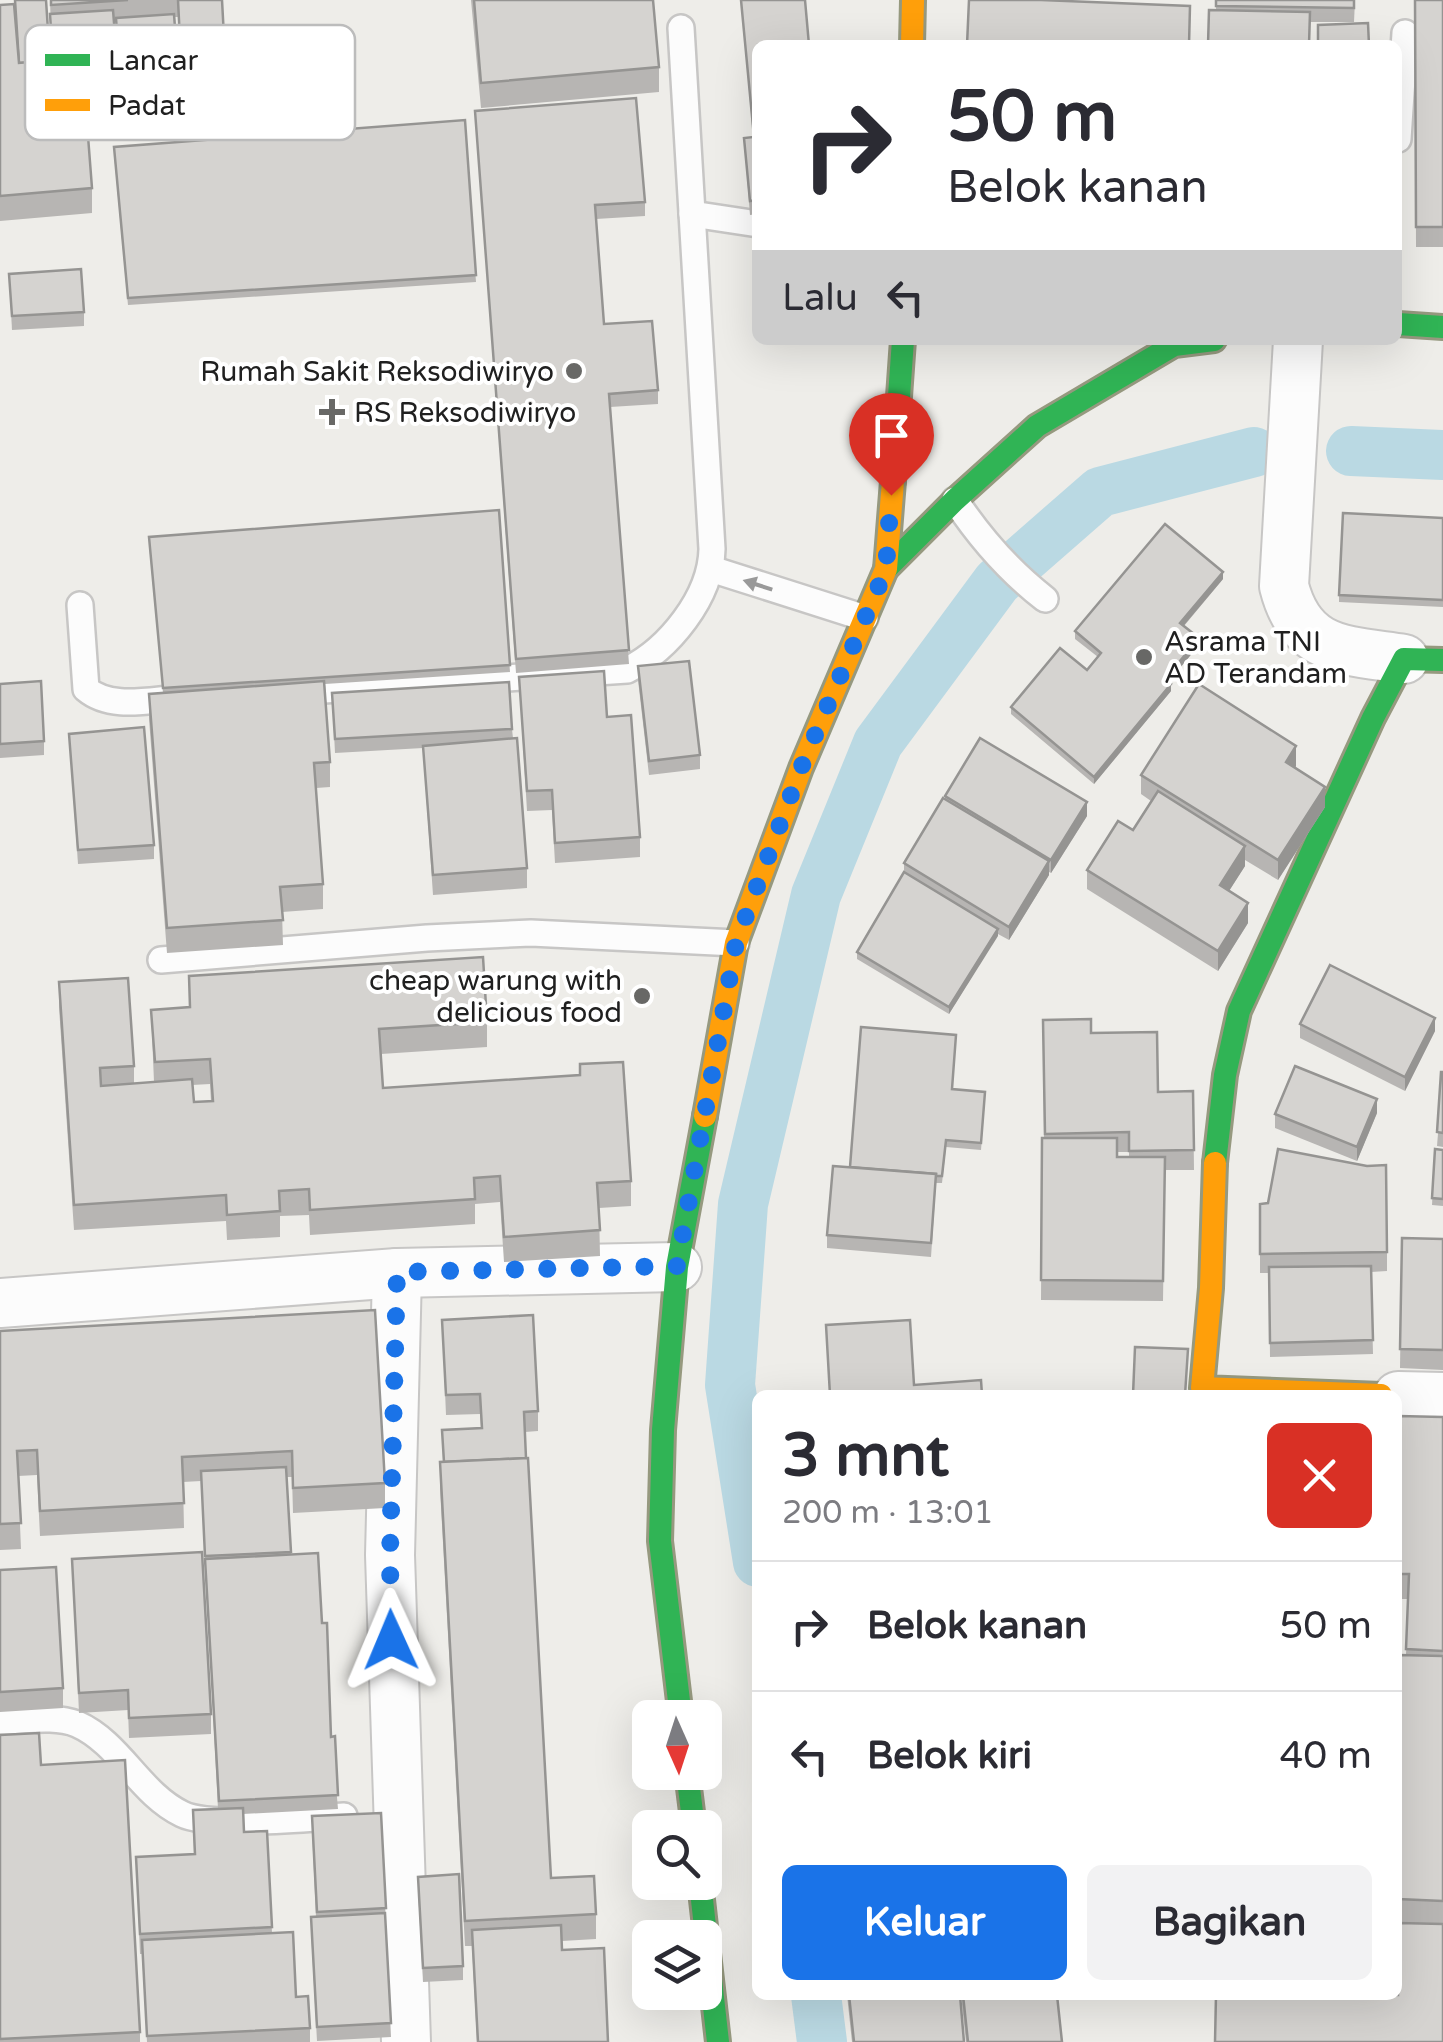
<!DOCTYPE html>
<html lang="id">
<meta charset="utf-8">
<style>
:root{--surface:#fff;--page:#f2f2f3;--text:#2b2b33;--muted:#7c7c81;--line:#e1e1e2;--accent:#1a73e8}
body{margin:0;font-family:"Varela Round",sans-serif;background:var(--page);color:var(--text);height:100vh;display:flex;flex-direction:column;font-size:38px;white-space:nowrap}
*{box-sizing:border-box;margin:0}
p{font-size:32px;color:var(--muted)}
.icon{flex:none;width:55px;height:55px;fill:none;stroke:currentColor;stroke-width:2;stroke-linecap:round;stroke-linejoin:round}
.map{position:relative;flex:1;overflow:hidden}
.drawer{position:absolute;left:752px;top:1390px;width:650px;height:610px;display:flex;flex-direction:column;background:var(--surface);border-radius:15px;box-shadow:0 10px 40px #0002}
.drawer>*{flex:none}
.hud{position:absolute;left:752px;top:40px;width:650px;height:305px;border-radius:15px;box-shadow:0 10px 40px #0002;background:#fff;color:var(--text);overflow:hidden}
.needle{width:65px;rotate:177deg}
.controls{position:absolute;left:632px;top:1700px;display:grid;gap:20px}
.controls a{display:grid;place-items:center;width:90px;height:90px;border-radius:15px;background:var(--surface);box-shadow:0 10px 40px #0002;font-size:50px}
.pin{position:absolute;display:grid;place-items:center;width:85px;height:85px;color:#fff;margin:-102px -42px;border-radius:50% 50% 50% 0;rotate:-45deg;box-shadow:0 0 10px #0007}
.pin .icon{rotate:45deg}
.me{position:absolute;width:110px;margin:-55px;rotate:359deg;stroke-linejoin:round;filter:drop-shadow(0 0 8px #0008)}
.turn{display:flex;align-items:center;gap:35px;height:210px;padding:0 30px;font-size:45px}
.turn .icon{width:130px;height:130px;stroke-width:2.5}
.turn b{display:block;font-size:70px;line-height:85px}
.then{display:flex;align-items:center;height:95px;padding:0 30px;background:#0003;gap:20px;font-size:38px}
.round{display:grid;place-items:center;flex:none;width:105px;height:105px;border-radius:15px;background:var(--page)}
.headline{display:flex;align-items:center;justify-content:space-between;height:170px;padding:0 30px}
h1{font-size:60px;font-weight:700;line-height:75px}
.cta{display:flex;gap:20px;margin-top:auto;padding:20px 30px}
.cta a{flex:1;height:115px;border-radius:15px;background:var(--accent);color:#fff;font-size:40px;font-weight:700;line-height:115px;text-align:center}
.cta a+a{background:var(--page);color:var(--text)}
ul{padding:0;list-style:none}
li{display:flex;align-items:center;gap:30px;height:130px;padding:0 30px;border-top:2px solid var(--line)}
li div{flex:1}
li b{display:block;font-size:38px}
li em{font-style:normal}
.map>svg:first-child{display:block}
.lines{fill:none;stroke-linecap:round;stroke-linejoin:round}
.canal{stroke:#bad9e3;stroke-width:50}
.lane-casing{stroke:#c7c6c5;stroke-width:30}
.street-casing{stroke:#c7c6c5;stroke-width:52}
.fast-casing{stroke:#96997f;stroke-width:28}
.slow-casing{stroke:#96997f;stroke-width:28}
.lane{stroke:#fcfcfc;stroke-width:25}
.street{stroke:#fcfcfc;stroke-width:48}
.fast{stroke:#30b455;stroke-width:22}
.slow{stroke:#ff9f0a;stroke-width:22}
.wall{fill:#b7b5b3;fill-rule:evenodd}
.shaded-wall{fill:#959492}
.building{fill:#d5d3d0;stroke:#959492;stroke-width:2.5}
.oneway{fill:#999}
.route{stroke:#1a73e8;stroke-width:18;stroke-dasharray:0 32.4}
.poi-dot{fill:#686866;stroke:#fff;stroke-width:4}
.labels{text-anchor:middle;stroke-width:8;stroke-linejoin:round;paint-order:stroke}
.poi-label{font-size:28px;fill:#202020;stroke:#fff;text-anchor:end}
.key{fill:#fff;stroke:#bcbcbc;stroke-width:2.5}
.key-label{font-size:28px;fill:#202020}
</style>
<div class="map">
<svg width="1443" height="2042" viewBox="0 0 1443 2042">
<rect width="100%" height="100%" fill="#eeede9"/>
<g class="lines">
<g class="canal">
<polyline points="1351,451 1443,455"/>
<polyline points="758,1562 730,1385 743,1204 816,895 878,743 997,582 1100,492 1254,452"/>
<polyline points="816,1995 822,2042"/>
</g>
<defs>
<g id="lane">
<polyline points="1398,139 1405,33"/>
<polyline points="692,214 758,224"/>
<path d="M955 500C980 538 1009 571 1045 599"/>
<polyline points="711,569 865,618"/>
<path d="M80 605 86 689C111 710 148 700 180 698"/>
<path d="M294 692 627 670C669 649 711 597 712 549L681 28"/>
<polyline points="161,960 427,938 531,933 736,943"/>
<path d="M0 1721C24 1721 54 1715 77 1724 120 1743 140 1794 182 1814 210 1828 308 1818 344 1816"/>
</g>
<g id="street">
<path d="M1298 340 1284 586C1301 653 1345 650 1404 659"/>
<polyline points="397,1273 390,1555 406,2042"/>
<polyline points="0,1303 397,1273 677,1267"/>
<polyline points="1398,1396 1443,1397"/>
</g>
<g id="fast">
<polyline points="1398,324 1443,327"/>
<polyline points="893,481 903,340"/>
<polyline points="886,569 955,500 1037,426 1174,345 1214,340"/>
<polyline points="1215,1163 1225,1075 1239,1011 1373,718 1404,659 1443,660"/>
<polyline points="681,1718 660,1541 663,1430 677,1267 705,1116"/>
<polyline points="687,1772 694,1828"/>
<polyline points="700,1882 718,2042"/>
</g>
<g id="slow">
<polyline points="912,45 913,0"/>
<polyline points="705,1116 736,943 801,768 886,569 893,481"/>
<polyline points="1215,1163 1211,1288 1202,1388 1381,1395"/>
</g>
</defs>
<use href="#lane" class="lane-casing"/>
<use href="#street" class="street-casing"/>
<use href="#fast" class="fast-casing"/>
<use href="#slow" class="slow-casing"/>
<use href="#lane" class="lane"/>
<use href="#street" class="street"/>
<use href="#fast" class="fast"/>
<use href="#slow" class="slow"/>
</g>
<g class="wall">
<polygon points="15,0 46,0 50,61 52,60 50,0 222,0 224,57 180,60 178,17 175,17 177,63 119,67 116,21 114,21 117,75 83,76 92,188 92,213 0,221 0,5 17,41"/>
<polygon points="471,0 653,0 659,67 659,92 481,108"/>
<polygon points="741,0 805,0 758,45 758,214 750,215 744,138 753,137"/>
<polygon points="1216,0 1355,0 1354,22 1310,22 1216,10"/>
<polygon points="1415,0 1443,0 1443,247 1416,247"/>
<polygon points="475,111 645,202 645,216 596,219 604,324 658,390 658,404 610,407 629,664 516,673"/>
<polygon points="465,120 476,282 128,305 114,154"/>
<polygon points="9,274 84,312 84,326 12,330"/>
<polygon points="499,510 510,672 325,684 330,762 330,787 316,788 323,884 323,909 282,912 283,945 167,953 149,719 149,694 163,693 149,544"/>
<polygon points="1443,518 1443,607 1339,602 1339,595"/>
<polygon points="1223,579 1184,626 1199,645 1168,682 1171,691 1094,784 1011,714 1011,707 1087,670 1098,657 1075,639 1075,631"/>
<polygon points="638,666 700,755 700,769 649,775 638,680"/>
<polygon points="519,677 607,717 640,837 640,857 555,863 552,810 527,811"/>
<polygon points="0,684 44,741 44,755 0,758"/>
<polygon points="332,693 512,729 527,868 527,888 433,895 423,748 335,753"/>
<polygon points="69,734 154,845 154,859 78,864"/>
<polygon points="1296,766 1295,768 1325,807 1278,880 1245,860 1245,866 1229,891 1248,923 1218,971 1087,889 1087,870 1133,830 1151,801 1141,794 1141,775"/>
<polygon points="945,796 1087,816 1051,873 1049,872 1049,875 1009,940 998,934 949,1014 857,959 857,952 904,873 904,863 945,799"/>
<path d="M189 976 487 1022V1047L381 1054 383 1088 631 1181V1206L599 1208 600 1256 504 1262 500 1202 475 1204V1224L310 1235 309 1215 280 1216V1237L227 1240 226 1221 74 1230 59 1007V982L134 1066V1083L154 1082 151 1010 189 1007ZM210 1084 211 1101 194 1102 192 1085Z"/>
<path d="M1043 1020 1091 1033 1158 1092 1193 1091 1194 1170H1165L1163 1301 1041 1300 1042 1138H1044ZM1117 1152H1129V1157H1117Z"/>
<polygon points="1300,1024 1435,1031 1405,1091 1300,1038"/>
<polygon points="1443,1072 1443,1147 1437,1146"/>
<polygon points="952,1089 985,1099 981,1150 946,1147 942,1183 936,1183 931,1257 827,1248 827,1235 850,1167"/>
<polygon points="1377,1113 1357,1161 1275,1128 1275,1114"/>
<polygon points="1435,1149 1443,1150 1443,1206 1432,1205"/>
<polygon points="1260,1204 1387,1252 1387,1271 1371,1272 1373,1354 1270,1357 1269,1273 1260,1273"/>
<polygon points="1402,1238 1443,1239 1443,1370 1400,1368"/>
<polygon points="442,1320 538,1411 538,1431 525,1432 551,1878 596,1914 596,1939 562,1941 562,1950 608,2042 477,2042 472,1946 465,1946 440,1488 440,1462 443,1462 442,1430 481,1428 480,1414 446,1415"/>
<polygon points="0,1331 385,1483 385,1508 293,1513 292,1477 287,1477 291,1554 322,1623 338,1809 243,1814 244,1832 267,1831 272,1933 310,2028 310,2042 147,2042 142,1954 140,1954 136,1857 194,1854 193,1810 218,1809 201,1481 183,1482 184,1528 40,1536 37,1475 18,1476 21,1549 0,1550"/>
<polygon points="1398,1416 1443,1417 1443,2042 1398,1995 1398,1655 1406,1655 1408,1599 1398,1599"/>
<polygon points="72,1559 211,1714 211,1734 129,1738 128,1710 79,1713"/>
<polygon points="0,1570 63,1688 63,1708 0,1712"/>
<polygon points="0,1735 41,1765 140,2032 140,2042 0,2042"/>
<polygon points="381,1813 391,2037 317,2041 311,1931 316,1917 312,1830"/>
<polygon points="418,1890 463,1966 463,1980 423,1982"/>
<polygon points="847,1995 960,1995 964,2042 852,2042"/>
<polygon points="961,1995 1057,1995 1062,2042 966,2042"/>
</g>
<g class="shaded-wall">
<polygon points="1223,572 1223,579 1180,630 1180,623"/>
<polygon points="1199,638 1199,645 1165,686 1165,679"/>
<polygon points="1171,684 1171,691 1094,784 1094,777"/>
<polygon points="1296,746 1296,766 1286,782 1286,762"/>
<polygon points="1325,787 1325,807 1278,880 1278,860"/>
<polygon points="1087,802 1087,816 1051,873 1051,860"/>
<polygon points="1245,846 1245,866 1220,905 1220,885"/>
<polygon points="1049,861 1049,875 1009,940 1009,927"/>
<polygon points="1248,903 1248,923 1218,971 1218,951"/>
<polygon points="998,929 998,936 949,1014 949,1007"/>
<polygon points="1435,1018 1435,1031 1405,1091 1405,1077"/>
<polygon points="1377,1099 1377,1113 1357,1161 1357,1147"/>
</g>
<g class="building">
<polygon points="15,0 46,0 50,61 19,63"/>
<polygon points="51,0 128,0 51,5"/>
<polygon points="178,0 222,0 224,37 180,40"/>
<polygon points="474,0 653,0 659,67 481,83"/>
<polygon points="741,0 805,0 809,45 758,45 758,200 750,201 744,138 754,137"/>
<polygon points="969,0 1041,0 1190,6 1189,45 967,45"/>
<polygon points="1216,0 1354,0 1354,8 1216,6"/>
<polygon points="1415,0 1443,0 1443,227 1416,227"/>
<polygon points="14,4 19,63 82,58 92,188 0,196 0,5"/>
<polygon points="113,10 117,61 82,63 82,58 53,60 50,14"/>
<polygon points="1209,10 1310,12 1309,45 1208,45"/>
<polygon points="174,14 177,56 119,60 116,18"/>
<polygon points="1368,23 1369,45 1318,45 1318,25"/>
<polygon points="636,98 645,202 595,205 604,324 652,321 658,390 609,394 629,650 516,659 475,111"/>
<polygon points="465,120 476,275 128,298 114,147"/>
<polygon points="81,269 84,312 12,316 9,274"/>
<polygon points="499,510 510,665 163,688 149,537"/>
<polygon points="1343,513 1443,518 1443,600 1339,595"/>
<polygon points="1165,524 1223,572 1180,623 1199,638 1165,679 1171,684 1094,777 1011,707 1060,648 1087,670 1101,653 1075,631"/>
<polygon points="689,661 700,755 649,761 638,666"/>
<polygon points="604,671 607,717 631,715 640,837 555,843 552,790 527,791 519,677"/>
<polygon points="41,681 44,741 0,744 0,684"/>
<polygon points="324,681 330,762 314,763 323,884 280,887 283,920 167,928 149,694"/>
<polygon points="509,682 512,729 335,739 332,693"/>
<polygon points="1199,684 1296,746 1286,762 1325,787 1278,860 1141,775"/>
<polygon points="144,727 154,845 78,850 69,734"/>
<polygon points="517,738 527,868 433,875 423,746"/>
<polygon points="980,738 1087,802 1051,860 945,796"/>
<polygon points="1158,791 1245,846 1220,885 1248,903 1218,951 1087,870 1118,821 1133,830"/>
<polygon points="943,798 1049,861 1009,927 904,863"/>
<polygon points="904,872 998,929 949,1007 857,952"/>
<polygon points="483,957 487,1022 379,1029 383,1088 580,1075 580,1064 623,1062 631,1181 597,1183 600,1230 504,1237 500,1176 474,1178 475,1199 310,1210 309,1189 279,1191 280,1211 227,1215 226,1195 74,1205 59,982 128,978 134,1066 100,1068 101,1086 192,1079 194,1102 213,1101 210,1059 155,1062 151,1010 190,1007 189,976"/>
<polygon points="1330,965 1435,1018 1405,1077 1300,1024"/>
<polygon points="1091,1019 1091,1033 1157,1032 1158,1092 1193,1091 1194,1150 1129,1151 1129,1132 1045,1134 1043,1020"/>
<polygon points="861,1027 956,1035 952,1089 985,1092 981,1143 946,1140 942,1176 936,1176 936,1174 850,1167"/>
<polygon points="1295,1066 1377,1099 1357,1147 1275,1114"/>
<polygon points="1441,1072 1443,1072 1443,1133 1437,1132"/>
<polygon points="1042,1138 1117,1138 1117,1157 1165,1157 1163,1281 1041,1280"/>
<polygon points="1278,1149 1367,1166 1386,1165 1387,1252 1260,1254 1260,1204 1268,1203"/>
<polygon points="1435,1149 1443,1150 1443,1199 1432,1198"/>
<polygon points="833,1166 936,1174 931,1243 827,1235"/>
<polygon points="1402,1238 1443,1239 1443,1350 1400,1349"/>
<polygon points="1371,1266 1373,1340 1270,1343 1269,1267"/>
<polygon points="375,1310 385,1483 293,1488 292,1451 182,1457 184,1503 40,1511 37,1450 17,1451 21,1523 0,1524 0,1331"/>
<polygon points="533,1315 538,1411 524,1412 526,1458 444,1462 442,1430 482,1428 480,1394 446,1395 442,1320"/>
<polygon points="910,1320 914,1385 981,1380 982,1395 830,1395 826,1325"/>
<polygon points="1135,1347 1188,1349 1185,1395 1133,1395"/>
<polygon points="1398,1416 1443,1417 1443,1651 1406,1649 1409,1574 1398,1574"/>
<polygon points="528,1458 551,1878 594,1876 596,1914 465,1921 440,1462"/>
<polygon points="286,1467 291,1552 205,1556 201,1471"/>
<polygon points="202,1552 211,1714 129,1718 128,1690 79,1693 72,1559"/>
<polygon points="318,1553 322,1623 327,1623 331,1737 335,1736 338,1795 219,1801 205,1559"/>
<polygon points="56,1567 63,1688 0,1692 0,1570"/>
<polygon points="1398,1655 1443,1656 1443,1901 1398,1899"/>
<polygon points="39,1733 41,1765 125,1760 140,2032 0,2039 0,1735"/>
<polygon points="243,1808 244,1832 267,1831 272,1927 140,1934 136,1857 195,1854 193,1810"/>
<polygon points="381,1813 386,1908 317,1912 312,1816"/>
<polygon points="459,1874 463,1966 423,1968 418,1877"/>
<polygon points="385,1913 391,2023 317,2027 311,1917"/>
<polygon points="1398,1923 1443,1924 1443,2042 1215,2042 1216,1995 1398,1995"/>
<polygon points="561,1925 562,1950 604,1948 608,2042 478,2042 472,1930"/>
<polygon points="293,1932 296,1997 308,1996 310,2028 147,2036 142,1940"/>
<polygon points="849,1995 960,1995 964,2042 854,2042"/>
<polygon points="963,1995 1057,1995 1062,2042 968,2042"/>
</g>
<defs><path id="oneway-solid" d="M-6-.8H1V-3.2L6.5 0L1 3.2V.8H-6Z" transform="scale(2.5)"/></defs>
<use class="oneway" href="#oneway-solid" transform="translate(758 585) rotate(-162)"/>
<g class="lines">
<polyline class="route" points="391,1640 390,1555 397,1272 677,1266 736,943 801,768 886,569 891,495"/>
</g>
<g class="poi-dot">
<circle cx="574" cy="371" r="10"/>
<path d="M327 397h10v10h10v10h-10v10h-10v-10h-10v-10h10z"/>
<circle cx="1144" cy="657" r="10"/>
<circle cx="642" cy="996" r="10"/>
</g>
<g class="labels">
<g class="poi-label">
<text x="554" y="381">Rumah Sakit Reksodiwiryo</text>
<text x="354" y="422" text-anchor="start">RS Reksodiwiryo</text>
<text x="1164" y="651" text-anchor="start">Asrama TNI<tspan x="1164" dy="32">AD Terandam</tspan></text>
<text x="622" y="990">cheap warung with<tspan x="622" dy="32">delicious food</tspan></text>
</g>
</g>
<rect x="25" y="25" width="330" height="115" rx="15" class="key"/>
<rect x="45" y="54" width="45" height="12" fill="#30b455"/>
<rect x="45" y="99" width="45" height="12" fill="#ff9f0a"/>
<g class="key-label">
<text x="108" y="70">Lancar</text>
<text x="108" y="115">Padat</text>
</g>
</svg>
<div class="controls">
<a><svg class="needle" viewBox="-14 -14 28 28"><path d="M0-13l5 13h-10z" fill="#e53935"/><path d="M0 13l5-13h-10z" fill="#7c7c81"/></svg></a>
<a><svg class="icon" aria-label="search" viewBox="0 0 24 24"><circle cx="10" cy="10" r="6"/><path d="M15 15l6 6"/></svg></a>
<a><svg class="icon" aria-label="layers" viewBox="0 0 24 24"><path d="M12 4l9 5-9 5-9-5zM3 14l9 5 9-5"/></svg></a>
</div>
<div class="pin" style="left:891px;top:495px;background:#d93025"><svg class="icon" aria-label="arrive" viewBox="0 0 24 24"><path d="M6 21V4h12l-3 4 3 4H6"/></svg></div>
<svg class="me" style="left:391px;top:1640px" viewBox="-20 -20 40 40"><path d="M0-17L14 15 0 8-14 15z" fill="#1a73e8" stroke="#fff" stroke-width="4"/></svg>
<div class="hud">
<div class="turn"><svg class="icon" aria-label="right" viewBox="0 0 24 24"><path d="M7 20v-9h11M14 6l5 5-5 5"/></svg><div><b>50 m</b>Belok kanan</div></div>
<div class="then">Lalu<svg class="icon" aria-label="left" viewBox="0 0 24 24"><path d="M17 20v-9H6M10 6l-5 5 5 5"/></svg></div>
</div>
<section class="drawer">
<div class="headline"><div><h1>3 mnt</h1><p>200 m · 13:01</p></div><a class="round" style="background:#d93025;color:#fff"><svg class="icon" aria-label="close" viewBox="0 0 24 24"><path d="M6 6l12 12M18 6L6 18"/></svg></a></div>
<ul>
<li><svg class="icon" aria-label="right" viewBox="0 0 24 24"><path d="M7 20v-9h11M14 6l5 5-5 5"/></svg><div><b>Belok kanan</b></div><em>50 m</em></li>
<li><svg class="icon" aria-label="left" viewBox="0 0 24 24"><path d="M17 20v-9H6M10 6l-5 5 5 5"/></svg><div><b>Belok kiri</b></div><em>40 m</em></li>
</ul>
<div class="cta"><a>Keluar</a><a>Bagikan</a></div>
</section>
</div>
